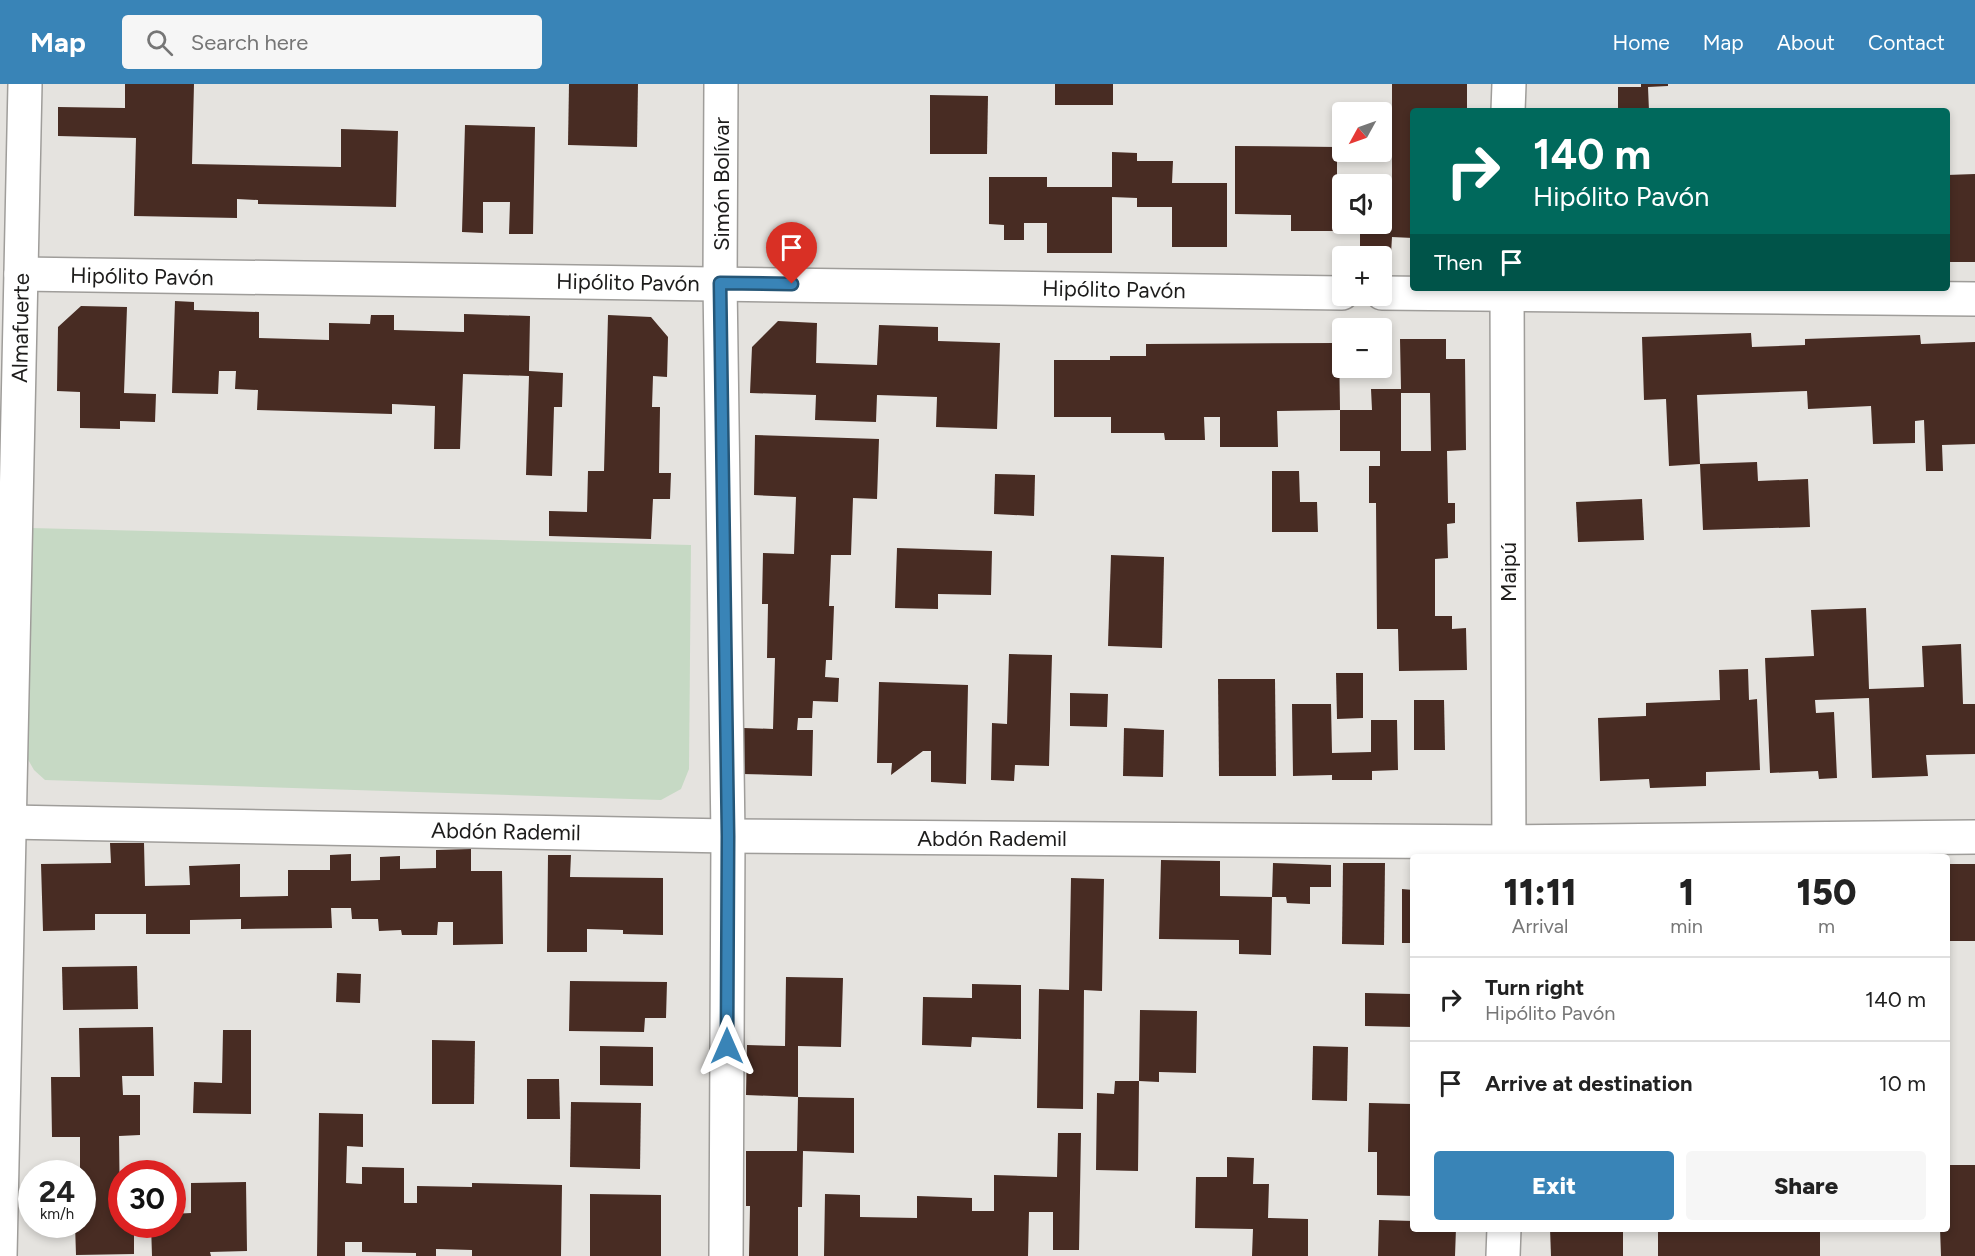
<!DOCTYPE html>
<meta charset="utf-8">
<style>
:root{--surface:#fff;--page:#f6f6f6;--text:#222;--muted:#767676;--line:#e0e0e0;--accent:#3984b7}
body{margin:0;font-family:Figtree,sans-serif;background:var(--page);color:var(--text);height:100vh;display:flex;flex-direction:column;font-size:22px;white-space:nowrap}
*{box-sizing:border-box;margin:0}
p{font-size:20px;color:var(--muted)}
.icon{flex:none;width:33px;height:33px;fill:none;stroke:currentColor;stroke-width:2;stroke-linecap:round;stroke-linejoin:round}
.map{position:relative;flex:1;overflow:hidden}
.details{position:absolute;left:1410px;top:770px;width:540px;height:378px;display:flex;flex-direction:column;background:var(--surface);border-radius:6px;box-shadow:0 3px 9px #0003}
.details>*{flex:none}
.top-card{position:absolute;left:1410px;top:24px;width:540px;height:183px;border-radius:6px;box-shadow:0 3px 9px #0003;background:#00695c;color:#fff;overflow:hidden}
.needle{width:39px;rotate:230deg}
.buttons{position:absolute;left:1332px;top:18px;display:grid;gap:12px}
.buttons a{display:grid;place-items:center;width:60px;height:60px;border-radius:6px;background:var(--surface);box-shadow:0 3px 9px #0003;font-size:30px}
.speed{position:absolute;left:18px;top:1076px;display:flex;gap:12px;font-size:30px;font-weight:700;text-align:center}
.speed>*{display:grid;place-content:center;width:78px;height:78px;border-radius:50%;background:var(--surface);box-shadow:0 3px 9px #0003;line-height:1}
.speed small{font-size:15px;font-weight:400}
.speed .limit{border:9px solid #d22;background:#fff;color:#111}
.pin{position:absolute;display:grid;place-items:center;width:51px;height:51px;color:#fff;margin:-62px -26px;border-radius:50% 50% 50% 0;rotate:-45deg;box-shadow:0 0 6px #0007}
.pin .icon{rotate:45deg}
.me{position:absolute;width:66px;margin:-33px;rotate:0deg;stroke-linejoin:round;filter:drop-shadow(0 0 4px #0008)}
.turn{display:flex;align-items:center;gap:21px;height:126px;padding:0 24px;font-size:27px}
.turn .icon{width:78px;height:78px;stroke-width:2.5}
.turn b{display:block;font-size:42px;line-height:51px}
.then{display:flex;align-items:center;height:57px;padding:0 24px;background:#0003;gap:12px;font-size:22px}
.eta{display:flex;justify-content:space-evenly;align-items:center;height:102px;text-align:center}
.eta b{font-size:36px;font-weight:800;line-height:42px}
.cta{display:flex;gap:12px;margin-top:auto;padding:12px 24px}
.cta a{flex:1;height:69px;border-radius:6px;background:var(--accent);color:#fff;font-size:24px;font-weight:800;line-height:69px;text-align:center}
.cta a+a{background:var(--page);color:var(--text)}
ul{padding:0;list-style:none}
li{display:flex;align-items:center;gap:18px;height:84px;padding:0 24px;border-top:2px solid var(--line)}
li div{flex:1}
li b{display:block;font-size:22px}
li em{font-style:normal}
header{display:flex;align-items:center;gap:36px;box-sizing:border-box;height:84px;padding:0 30px;background:var(--accent);color:#fff}
header strong{font-size:28px}
nav{display:flex;gap:33px;margin-inline-start:auto;font-size:21px}
.search{width:420px;height:54px;background:var(--page);display:flex;align-items:center;gap:15px;box-sizing:border-box;padding:0 21px;border-radius:6px;color:var(--muted);font-size:22px}
.map>svg:first-child{display:block}
.green{fill:#c6d9c4}
.building{fill:#482c23;fill-rule:evenodd}
.lines{fill:none;stroke-linecap:round;stroke-linejoin:round}
.minor-casing{stroke:#9f9d9a;stroke-width:36}
.minor{stroke:#fff;stroke-width:33}
.route-casing{stroke:#255677;stroke-width:15}
.route{stroke:#3984b7;stroke-width:10}
.labels{text-anchor:middle;stroke-width:6;stroke-linejoin:round;paint-order:stroke}
.street-label{font-size:22px;fill:#1d1c1b;stroke:#fff}
</style>
<header>
<strong>Map</strong>
<div class="search"><svg class="icon" aria-label="search" viewBox="0 0 24 24"><circle cx="10" cy="10" r="6"/><path d="M15 15l6 6"/></svg>Search here</div>
<nav><a>Home</a><a>Map</a><a>About</a><a>Contact</a></nav>
</header>
<div class="map">
<svg width="1975" height="1172" viewBox="0 0 1975 1172">
<rect width="100%" height="100%" fill="#e5e3df"/>
<polygon class="green" points="31,444 691,461 689,685 681,705 661,716 45,696 34,686 26,672"/>
<g class="building">
<polygon points="125,0 194,0 192,80 341,83 341,45 398,47 396,123 258,120 258,116 237,115 237,134 134,132 136,54 58,52 58,23 125,24"/>
<polygon points="569,0 638,0 637,63 568,61"/>
<rect x="1055" y="0" width="58" height="21"/>
<polygon points="1392,0 1467,0 1467,27 1413,27 1413,154 1392,153 1391,170 1360,170 1360,140 1382,140 1382,110 1392,110"/>
<polygon points="1641,0 1668,0 1668,2 1648,3 1649,27 1618,27 1618,3 1641,3"/>
<polygon points="930,11 988,12 987,70 930,70"/>
<polygon points="465,41 535,43 533,150 509,150 510,118 483,118 483,149 462,148"/>
<polygon points="1235,62 1337,63 1337,110 1342,110 1342,133 1336,133 1336,147 1291,147 1291,131 1235,130"/>
<polygon points="1112,68 1137,69 1137,77 1173,77 1172,99 1227,99 1227,163 1172,163 1172,123 1137,123 1137,114 1112,113 1112,169 1047,169 1047,139 1024,139 1024,156 1004,156 1004,141 989,140 989,93 1047,93 1047,103 1112,103"/>
<polygon points="1975,90 1975,178 1947,178 1947,91"/>
<polygon points="175,217 194,218 194,226 259,228 259,254 329,256 329,239 370,240 371,231 394,231 394,246 464,248 464,230 530,232 529,287 563,289 562,323 554,323 552,392 526,391 529,292 463,290 460,365 434,365 435,322 392,320 392,330 257,326 258,306 235,305 236,287 219,287 218,310 172,309"/>
<polygon points="81,222 127,223 124,309 156,310 155,338 120,337 120,345 80,344 80,308 57,307 58,243"/>
<polygon points="608,231 651,233 668,253 667,293 653,292 652,323 660,323 659,389 671,389 670,415 653,415 651,455 549,452 549,427 587,428 588,387 604,387"/>
<polygon points="778,237 817,239 816,279 877,281 879,241 938,243 938,257 1000,259 997,345 936,343 937,313 877,311 876,338 815,336 816,311 750,309 752,263"/>
<polygon points="1751,249 1752,263 1805,261 1805,255 1920,251 1921,260 1975,258 1975,360 1942,361 1943,387 1926,387 1924,336 1915,337 1915,359 1873,360 1871,322 1808,325 1807,307 1697,311 1700,380 1669,382 1666,315 1644,316 1642,253"/>
<path d="M1400 255H1446V275H1465L1466 366 1447 367 1448 419H1455V439L1447 440 1448 474 1435 475V532H1452V545L1466 544 1467 586 1399 587 1398 545H1377L1376 419H1369V382H1380V367H1340V326H1372L1371 305H1401ZM1401 309H1430L1431 367H1401Z"/>
<polygon points="1339,259 1340,326 1277,327 1278,363 1220,363 1220,333 1204,333 1205,356 1165,356 1164,349 1111,349 1111,333 1054,333 1054,276 1110,276 1110,272 1146,272 1146,260"/>
<polygon points="755,351 879,355 877,415 853,414 851,471 831,471 829,522 834,522 832,576 826,576 825,593 839,594 838,618 813,617 812,634 798,634 797,646 813,646 812,692 743,690 744,644 773,645 775,574 767,574 768,520 762,520 763,469 794,470 796,413 754,411"/>
<polygon points="1757,378 1758,397 1808,395 1810,443 1703,446 1700,380"/>
<polygon points="1272,387 1299,387 1300,418 1317,418 1318,448 1272,448"/>
<polygon points="995,390 1035,391 1034,432 994,430"/>
<polygon points="1642,415 1644,456 1578,458 1576,418"/>
<polygon points="897,464 992,467 991,511 938,510 938,525 895,524"/>
<polygon points="1111,471 1164,473 1162,564 1108,562"/>
<polygon points="1866,524 1869,605 1924,603 1922,562 1961,560 1963,620 1975,620 1975,670 1926,671 1928,692 1872,694 1869,614 1815,616 1816,629 1834,628 1837,694 1819,695 1818,687 1770,689 1765,574 1814,572 1811,526"/>
<polygon points="1009,570 1052,571 1049,682 1015,681 1014,697 991,696 992,639 1007,640"/>
<polygon points="1748,585 1749,616 1757,615 1760,686 1706,688 1706,702 1650,704 1649,695 1600,697 1598,634 1646,632 1646,619 1720,616 1719,586"/>
<polygon points="1336,589 1363,589 1363,634 1337,635"/>
<polygon points="1218,595 1275,595 1276,692 1219,692"/>
<polygon points="879,598 968,601 966,700 931,698 931,667 923,667 891,691 892,679 877,679"/>
<polygon points="1070,609 1108,610 1107,643 1070,642"/>
<polygon points="1414,616 1444,616 1445,666 1414,666"/>
<polygon points="1292,620 1331,620 1332,669 1371,668 1371,636 1397,636 1398,686 1372,687 1372,696 1332,696 1332,691 1293,692"/>
<polygon points="1124,644 1164,646 1163,693 1123,692"/>
<polygon points="110,759 144,759 145,802 190,801 189,782 240,780 240,813 288,812 288,786 330,786 330,771 351,770 351,797 380,796 380,773 400,772 400,785 436,784 436,766 471,765 471,787 502,787 503,860 453,861 453,838 438,838 437,851 402,851 401,846 379,847 378,835 352,835 351,824 331,824 332,844 241,845 241,835 190,836 190,850 146,850 146,830 95,830 95,846 43,847 41,780 111,779"/>
<polygon points="548,771 571,771 570,793 663,794 663,851 623,850 623,846 587,845 587,868 547,868"/>
<polygon points="1161,776 1220,777 1220,812 1272,813 1273,779 1331,781 1331,803 1310,803 1310,820 1287,819 1286,813 1272,813 1271,871 1239,870 1239,856 1159,855"/>
<polygon points="1343,779 1385,779 1384,861 1342,860"/>
<polygon points="1947,780 1975,780 1975,857 1948,857"/>
<polygon points="1071,794 1104,795 1102,907 1084,906 1083,1025 1037,1024 1039,905 1069,906"/>
<polygon points="1402,805 1413,806 1413,859 1402,859"/>
<polygon points="137,882 138,925 63,926 62,883"/>
<polygon points="337,889 361,890 360,919 336,918"/>
<polygon points="786,893 843,894 841,963 798,962 798,1013 746,1011 747,961 785,962"/>
<polygon points="570,897 667,898 666,934 645,934 644,948 569,947"/>
<polygon points="972,900 1021,901 1021,955 972,953 971,963 922,961 923,913 972,914"/>
<polygon points="1365,909 1413,910 1413,943 1365,942"/>
<polygon points="1140,926 1197,927 1196,989 1159,988 1159,998 1139,997"/>
<polygon points="153,943 154,992 122,992 123,1011 140,1011 140,1051 119,1052 120,1130 122,1130 122,1140 134,1140 134,1170 76,1171 75,1140 82,1140 82,1089 80,1089 80,1053 52,1053 51,993 80,993 79,944"/>
<polygon points="223,946 251,946 251,1030 193,1029 194,998 222,999"/>
<polygon points="432,956 475,957 474,1020 432,1020"/>
<polygon points="600,962 653,963 653,1002 600,1001"/>
<polygon points="1313,962 1348,963 1347,1017 1312,1016"/>
<polygon points="527,995 559,995 560,1035 527,1035"/>
<polygon points="1115,997 1139,997 1138,1087 1096,1086 1097,1009 1114,1010"/>
<polygon points="798,1013 854,1014 854,1069 803,1067 802,1123 798,1123 798,1172 749,1172 750,1122 746,1122 746,1067 797,1067"/>
<polygon points="571,1018 641,1019 640,1085 570,1083"/>
<polygon points="1369,1019 1413,1020 1413,1112 1377,1111 1377,1068 1368,1068"/>
<polygon points="319,1029 363,1030 363,1063 347,1062 346,1099 362,1100 362,1083 404,1084 404,1119 417,1119 417,1102 472,1103 472,1099 562,1101 561,1172 472,1172 472,1166 436,1165 436,1172 416,1172 416,1169 362,1168 362,1158 345,1158 345,1172 317,1172"/>
<polygon points="1058,1049 1081,1049 1079,1166 1053,1166 1053,1128 1029,1128 1028,1172 824,1172 825,1110 860,1111 860,1133 917,1134 917,1112 972,1114 972,1127 994,1127 994,1091 1057,1093"/>
<polygon points="1227,1073 1254,1074 1253,1100 1269,1100 1268,1134 1308,1135 1308,1172 1252,1172 1253,1145 1195,1144 1196,1093 1227,1093"/>
<polygon points="1947,1081 1975,1081 1975,1172 1941,1172 1940,1144 1947,1144"/>
<polygon points="246,1098 247,1167 210,1168 211,1172 152,1172 151,1140 172,1140 172,1130 191,1129 191,1099"/>
<polygon points="590,1110 661,1111 661,1172 590,1172"/>
<polygon points="1379,1136 1413,1137 1413,1144 1456,1144 1455,1172 1378,1172"/>
<polygon points="1550,1144 1623,1144 1623,1172 1551,1172"/>
<rect x="1658" y="1144" width="162" height="28"/>
</g>
<g class="lines">
<defs>
<g id="minor">
<polyline points="721,0 720,199 728,752 726,1172"/>
<polyline points="1508,27 1509,0"/>
<polyline points="21,190 1342,209"/>
<polyline points="1507,204 1509,772"/>
<polyline points="1382,209 1975,215"/>
<polyline points="9,738 728,752 1510,758 1975,753"/>
<polyline points="0,1172 25,0"/>
<polyline points="1503,1172 1504,1144"/>
</g>
</defs>
<use href="#minor" class="minor-casing"/>
<use href="#minor" class="minor"/>
</g>
<g class="lines">
<defs>
<polyline id="route" points="727,962 728,752 720,199 792,200"/>
</defs>
<use href="#route" class="route-casing"/>
<use href="#route" class="route"/>
</g>
<g class="labels">
<g class="street-label">
<text transform="translate(721 100) rotate(-90)" y="8">Simón Bolívar</text>
<text transform="translate(142 192) rotate(1)" y="8">Hipólito Pavón</text>
<text transform="translate(628 198) rotate(1)" y="8">Hipólito Pavón</text>
<text transform="translate(1114 205) rotate(1)" y="8">Hipólito Pavón</text>
<text transform="translate(20 244) rotate(-89)" y="8">Almafuerte</text>
<text transform="translate(1508 488) rotate(-90)" y="8">Maipú</text>
<text transform="translate(506 747) rotate(1)" y="8">Abdón Rademil</text>
<text x="992" y="762">Abdón Rademil</text>
</g>
</g>
</svg>
<div class="buttons">
<a><svg class="needle" viewBox="-14 -14 28 28"><path d="M0-13l5 13h-10z" fill="#e53935"/><path d="M0 13l5-13h-10z" fill="#767676"/></svg></a>
<a><svg class="icon" aria-label="sound" viewBox="0 0 24 24"><path d="M4 9h4l5-4v14l-5-4H4zM17 9q2 3 0 6"/></svg></a>
<a>+</a>
<a>−</a>
</div>
<div class="speed"><div>24<small>km/h</small></div><div class="limit">30</div></div>
<div class="pin" style="left:792px;top:200px;background:#d93025"><svg class="icon" aria-label="arrive" viewBox="0 0 24 24"><path d="M6 21V4h12l-3 4 3 4H6"/></svg></div>
<svg class="me" style="left:727px;top:962px" viewBox="-20 -20 40 40"><path d="M0-17L14 15 0 8-14 15z" fill="#3984b7" stroke="#fff" stroke-width="4"/></svg>
<div class="top-card">
<div class="turn"><svg class="icon" aria-label="right" viewBox="0 0 24 24"><path d="M7 20v-9h11M14 6l5 5-5 5"/></svg><div><b>140 m</b>Hipólito Pavón</div></div>
<div class="then">Then<svg class="icon" aria-label="arrive" viewBox="0 0 24 24"><path d="M6 21V4h12l-3 4 3 4H6"/></svg></div>
</div>
<section class="details">
<div class="eta">
<div><b>11:11</b><p>Arrival</p></div>
<div><b>1</b><p>min</p></div>
<div><b>150</b><p>m</p></div>
</div>
<ul>
<li><svg class="icon" aria-label="right" viewBox="0 0 24 24"><path d="M7 20v-9h11M14 6l5 5-5 5"/></svg><div><b>Turn right</b><p>Hipólito Pavón</p></div><em>140 m</em></li>
<li><svg class="icon" aria-label="arrive" viewBox="0 0 24 24"><path d="M6 21V4h12l-3 4 3 4H6"/></svg><div><b>Arrive at destination</b></div><em>10 m</em></li>
</ul>
<div class="cta"><a>Exit</a><a>Share</a></div>
</section>
</div>
